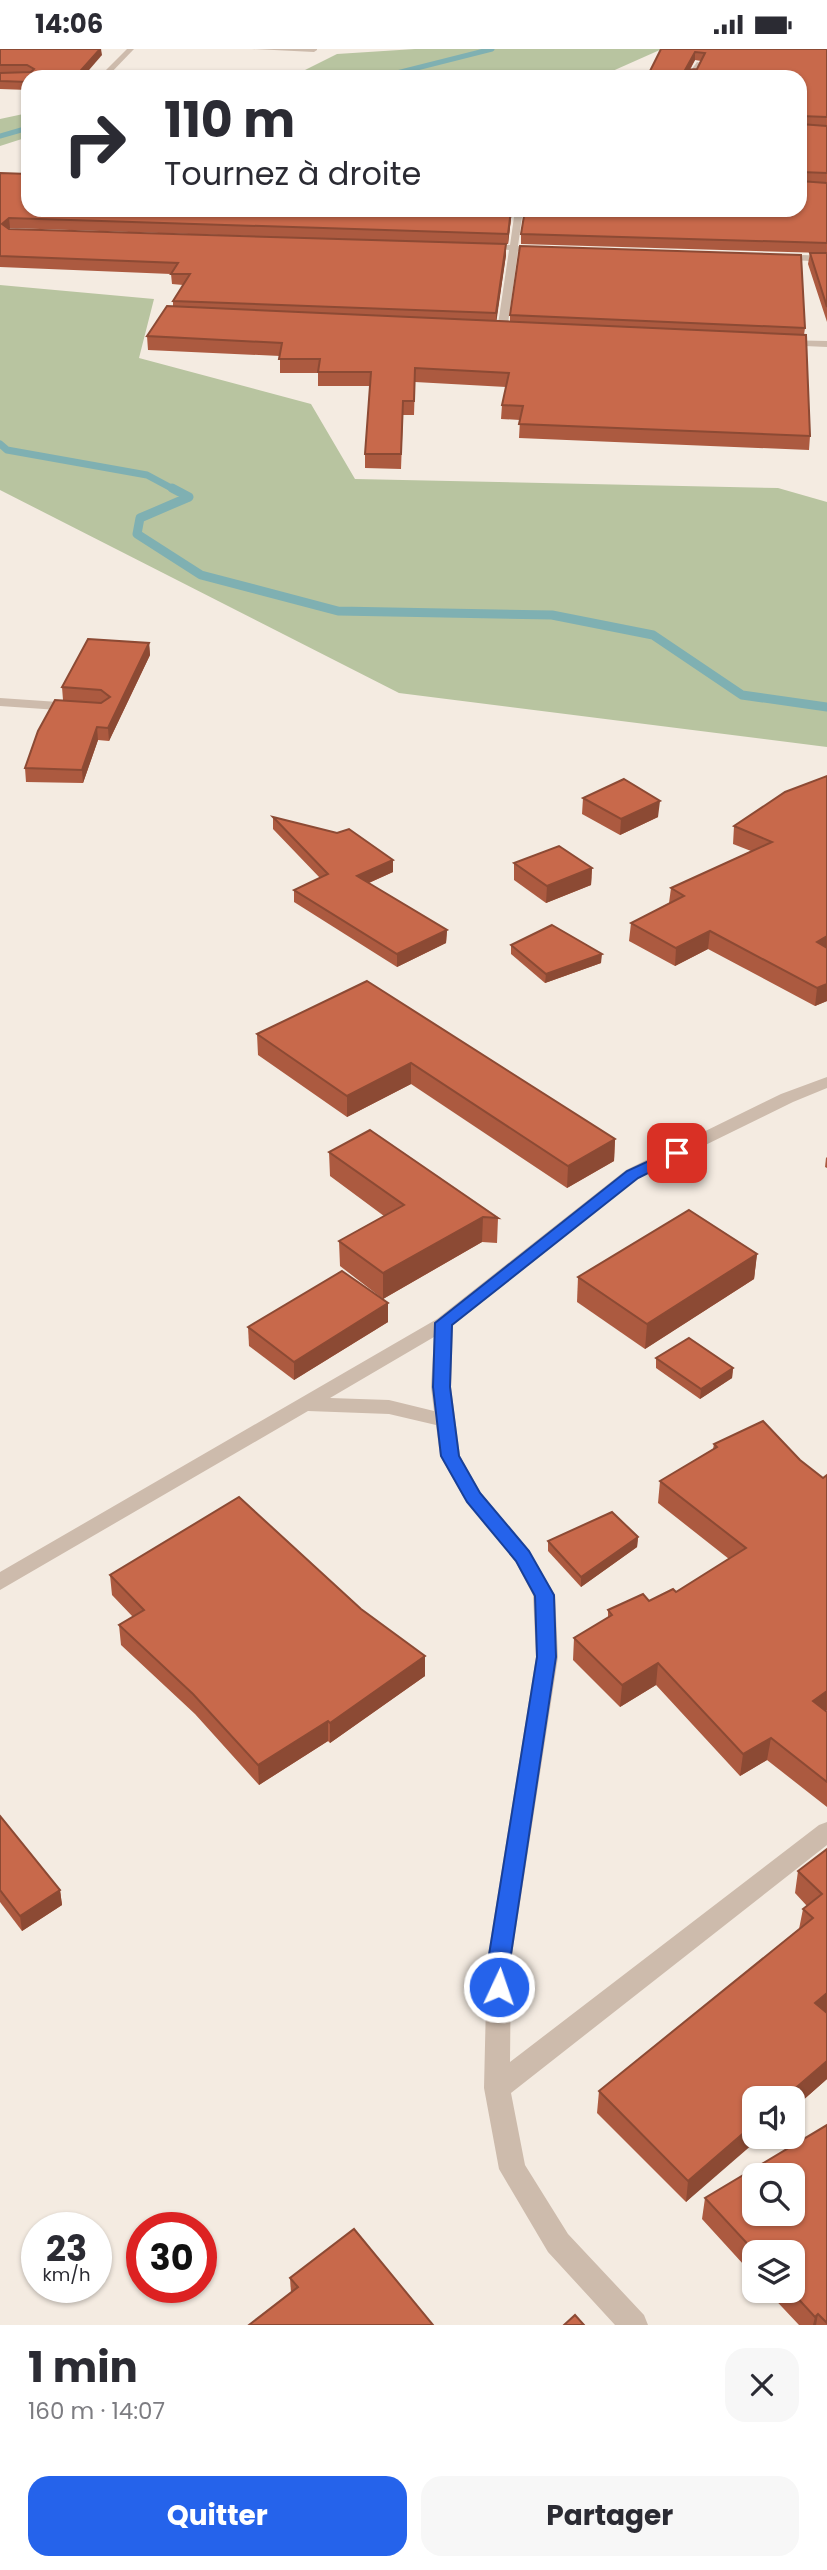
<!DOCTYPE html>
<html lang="fr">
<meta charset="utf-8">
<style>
:root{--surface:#fff;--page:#f7f7f7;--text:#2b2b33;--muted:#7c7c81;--accent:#2563eb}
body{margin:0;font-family:Poppins,sans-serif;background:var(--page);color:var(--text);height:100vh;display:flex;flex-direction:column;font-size:26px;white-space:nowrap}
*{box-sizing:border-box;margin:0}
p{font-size:23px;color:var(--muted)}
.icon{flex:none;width:38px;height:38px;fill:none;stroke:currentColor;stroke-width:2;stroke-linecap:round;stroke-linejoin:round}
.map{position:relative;height:2276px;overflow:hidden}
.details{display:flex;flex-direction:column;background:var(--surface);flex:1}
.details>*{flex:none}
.guide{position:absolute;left:21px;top:21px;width:786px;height:147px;border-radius:21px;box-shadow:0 2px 5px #0004;background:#fff;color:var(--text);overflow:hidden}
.controls{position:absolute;left:742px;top:2037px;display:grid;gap:14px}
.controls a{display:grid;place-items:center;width:63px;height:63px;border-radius:14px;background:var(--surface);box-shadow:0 2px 5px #0004;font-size:35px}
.speed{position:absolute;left:21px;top:2163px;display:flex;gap:14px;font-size:35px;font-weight:700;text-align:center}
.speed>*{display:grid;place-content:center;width:91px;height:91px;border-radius:50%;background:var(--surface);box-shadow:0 2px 5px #0004;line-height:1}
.speed small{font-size:18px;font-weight:400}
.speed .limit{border:10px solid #d22;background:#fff;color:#111}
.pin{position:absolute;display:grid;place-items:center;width:60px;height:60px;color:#fff;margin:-30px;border-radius:14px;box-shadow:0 4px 10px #0006}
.me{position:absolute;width:77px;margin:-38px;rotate:3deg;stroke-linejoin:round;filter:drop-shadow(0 0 5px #0008)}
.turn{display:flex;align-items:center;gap:24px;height:147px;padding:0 28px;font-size:32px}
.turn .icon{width:91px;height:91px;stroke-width:2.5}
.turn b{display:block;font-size:49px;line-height:60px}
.round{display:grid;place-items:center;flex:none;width:74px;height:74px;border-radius:21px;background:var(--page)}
.summary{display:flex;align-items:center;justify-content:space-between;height:119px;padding:0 28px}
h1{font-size:42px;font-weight:700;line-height:52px}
.button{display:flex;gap:14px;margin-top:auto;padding:14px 28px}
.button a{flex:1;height:80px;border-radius:21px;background:var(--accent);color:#fff;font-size:28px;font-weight:700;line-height:80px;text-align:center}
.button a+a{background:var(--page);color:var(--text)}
.status{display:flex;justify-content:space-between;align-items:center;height:49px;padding:0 35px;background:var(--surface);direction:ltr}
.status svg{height:19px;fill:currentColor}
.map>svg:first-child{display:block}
.green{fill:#b8c4a0}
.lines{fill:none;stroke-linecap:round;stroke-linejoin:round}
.stream-far2{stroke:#7fb0b2;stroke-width:5}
.stream-far1{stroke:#7fb0b2;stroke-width:7}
.stream{stroke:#7fb0b2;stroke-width:9}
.minor{fill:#cdbbac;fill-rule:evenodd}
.wall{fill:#ac5a40;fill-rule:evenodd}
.shaded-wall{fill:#8c4a34}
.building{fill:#c8694b;stroke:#8c4a34;stroke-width:2;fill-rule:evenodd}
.route{fill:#2563eb;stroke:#184099;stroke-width:2}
</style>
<div class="status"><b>14:06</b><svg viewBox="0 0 49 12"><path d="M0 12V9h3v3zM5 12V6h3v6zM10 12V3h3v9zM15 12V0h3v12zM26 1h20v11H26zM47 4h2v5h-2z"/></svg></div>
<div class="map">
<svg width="827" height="2276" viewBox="0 0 827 2276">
<rect width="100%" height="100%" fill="#f4ebe1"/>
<g class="green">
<polygon points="415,0 662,0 599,28 182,28 303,22 337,5"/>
<polygon points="28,64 28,88 0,97 0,70"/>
<polygon points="0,236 154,250 139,309 311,355 355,430 778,439 827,453 827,698 399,644 0,441"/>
</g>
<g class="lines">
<g class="stream-far2">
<polyline points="381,28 492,0"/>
<polyline points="0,87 28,79"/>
</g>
<polyline class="stream-far1" points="0,395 7,401 147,426 175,441"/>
<polyline class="stream" points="172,439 189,448 140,469 137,485 201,526 338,562 552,566 653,586 742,646 827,658"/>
<g class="minor">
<polygon points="127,0 134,0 107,28 99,28"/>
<polygon points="252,0 317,0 317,1 314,3"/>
<polygon points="697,13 702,14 694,28 686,28"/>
<polygon points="515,161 523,161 518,197 548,200 544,203 518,202 507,282 502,285 497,282 509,201 480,198 484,195 510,196"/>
<polygon points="778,205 827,207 827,213 775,210 774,208"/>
<polygon points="779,291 827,292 827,298 782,296 777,293"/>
<polygon points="0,649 73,654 79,658 73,662 0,657"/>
<path d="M827 1028V1039L793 1053 638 1129 453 1276 451 1338 460 1407 481 1444 529 1502 555 1546 558 1608 511 1912 510 2013 819 1776 827 1773V1796L511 2044 525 2116 568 2185 644 2266 648 2276H615L548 2203 499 2120 484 2039 487 1912 536 1608 533 1546 515 1512 464 1449 440 1407 436 1376 389 1365 308 1362 0 1541V1523L437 1270 626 1121 781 1045ZM434 1288 431 1338 434 1362 389 1351 330 1349Z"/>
</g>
</g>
<g class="wall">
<polygon points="0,0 102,6 28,28 28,41 0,40 0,24 26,23 0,23"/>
<path d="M661 0H827V273L808 215 810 204H824L521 195V185L647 28ZM695 11 701 12 697 20 690 21Z"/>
<path d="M0 124 512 161 508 195H506V206L496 272 510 273V266L805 279 804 286 810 387 809 401 519 389 520 371 501 370 502 356 506 338 415 333 414 366H403L401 420 365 419V405L370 337H318V324H280V307L148 301 147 287 173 258V252L183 236 172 235 171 225 0 218ZM10 179 394 192 9 180Z"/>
<polygon points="149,594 150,606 109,692 98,691 83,734 26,733 25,719 63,651 62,638"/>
<polygon points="827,727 827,952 815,957 708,900 675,917 629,892 631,874 669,854 671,839 751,802 733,795 734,777"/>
<polygon points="583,749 658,768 620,786 582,765"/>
<polygon points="273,768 393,823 369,834 447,881 446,894 397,918 294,853 294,841 320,829 273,780"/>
<polygon points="514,814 592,819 591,836 546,854 514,831"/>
<polygon points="511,896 601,914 545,934 511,905"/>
<polygon points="367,932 615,1090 614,1112 567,1139 411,1035 347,1068 258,1006 257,985"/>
<polygon points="329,1103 498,1169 497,1194 482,1193 383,1250 340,1217 339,1192 384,1167 330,1127"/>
<polygon points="827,1108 827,1119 825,1118 826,1109"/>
<polygon points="757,1205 754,1230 645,1300 577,1253 578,1228"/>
<polygon points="388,1254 388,1273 294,1331 249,1297 248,1278"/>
<polygon points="656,1309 733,1319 732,1329 700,1350 656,1319"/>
<polygon points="763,1372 827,1661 826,1662 827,1663 827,1758 767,1711 740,1727 656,1636 620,1658 573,1611 574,1589 608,1569 608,1561 649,1552 676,1543 729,1510 658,1454 660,1432 713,1400 714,1395"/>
<polygon points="638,1488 637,1498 581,1538 548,1502 548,1492"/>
<polygon points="110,1526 361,1560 425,1607 425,1627 330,1694 328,1692 259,1736 195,1665 121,1596 119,1576 133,1568 112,1546"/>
<polygon points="0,1767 60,1841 62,1856 22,1882 0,1853"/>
<polygon points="827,1800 827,2030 793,2060 793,2049 686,2153 597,2064 599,2042 799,1880 803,1860 807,1857 795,1844 798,1822"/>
<polygon points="827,2076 827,2276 799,2276 767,2242 793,2242 793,2203 754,2203 754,2227 702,2170 705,2149"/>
<polygon points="290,2229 433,2276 291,2244"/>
</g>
<g class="shaded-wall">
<polygon points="100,0 101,0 102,6 83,28 75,28"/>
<polygon points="695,3 695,11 685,28 685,21"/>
<polygon points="511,161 512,161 508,195 508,185"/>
<polygon points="9,169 10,179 3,185 2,175"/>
<polygon points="506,195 506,206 496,275 496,264"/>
<polygon points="149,594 150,606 109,692 108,679"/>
<polygon points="97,678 98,691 83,734 82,721"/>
<polygon points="660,752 658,768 620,786 621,770"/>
<polygon points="393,811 393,823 357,839 357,827"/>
<polygon points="592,819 591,836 546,854 547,837"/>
<polygon points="447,881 446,894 397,918 397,905"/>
<polygon points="710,882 708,900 675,917 676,899"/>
<polygon points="827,887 827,904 817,893"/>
<polygon points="602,905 601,914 545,934 546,925"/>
<polygon points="827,935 827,952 815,957 817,939"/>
<polygon points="411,1014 411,1035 347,1068 347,1047"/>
<polygon points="615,1090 614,1112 567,1139 568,1117"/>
<polygon points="483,1168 482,1193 383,1250 383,1224"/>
<polygon points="757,1205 754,1230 645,1300 647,1275"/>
<polygon points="388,1254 388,1273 294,1331 294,1313"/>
<polygon points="733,1319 732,1329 700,1350 701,1340"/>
<polygon points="638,1488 637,1498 581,1538 581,1528"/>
<polygon points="425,1607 425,1627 330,1694 330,1674"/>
<polygon points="658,1614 656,1636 620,1658 622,1636"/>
<polygon points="827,1642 827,1661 809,1674 813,1652"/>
<polygon points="328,1672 328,1692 259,1736 258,1716"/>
<polygon points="771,1689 767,1711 740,1727 743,1705"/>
<polygon points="60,1841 62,1856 22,1882 20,1867"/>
<polygon points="827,1944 827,1963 812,1976 815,1954"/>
<polygon points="827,2012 827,2030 793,2060 793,2049 784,2049"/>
<polygon points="754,2075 754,2088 761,2088 686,2153 688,2132"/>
<polygon points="818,2265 816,2276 813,2276 815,2268"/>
</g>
<g class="building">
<polygon points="0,0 100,0 75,28 28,28 28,33 0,32 0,24 31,23 34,20 27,16 0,16"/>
<path d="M661 0H827V68L801 67 800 72V28H647ZM695 3 705 4 697 20 685 21Z"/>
<polygon points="613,26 638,28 611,28"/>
<polygon points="800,75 827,77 827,124 801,123 800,129"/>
<polygon points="0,124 28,125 28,161 511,161 508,185 9,169 2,175 9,180 506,195 496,264 173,252 190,225 171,225 178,214 0,207"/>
<polygon points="800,132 827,134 827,194 521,185 525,161 800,161"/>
<polygon points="520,197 801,206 805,279 510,266"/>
<polygon points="810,204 827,204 827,258"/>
<polygon points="167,257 806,286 810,387 519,375 523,357 502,356 509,324 415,319 414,352 403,352 401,405 365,405 371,323 318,323 320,310 279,310 282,294 147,287"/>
<polygon points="88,590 149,594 108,679 97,678 82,721 25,719 38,682 55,651 101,654 110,648 101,641 62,638"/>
<polygon points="827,727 827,887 817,893 827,899 827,935 817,939 710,882 676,899 631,874 684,847 671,839 772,793 734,777 785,743"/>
<polygon points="624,730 660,752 621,770 583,749"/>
<polygon points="273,768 337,784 349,780 393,811 357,827 447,881 397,905 294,841 328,825"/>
<polygon points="559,797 592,819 547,837 514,814"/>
<polygon points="552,876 602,905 546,925 511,896"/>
<polygon points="367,932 615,1090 568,1117 411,1014 347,1047 257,985"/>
<polygon points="370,1081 498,1169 483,1168 383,1224 339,1192 404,1156 329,1103"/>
<polygon points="689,1161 757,1205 647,1275 578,1228"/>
<polygon points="342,1222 388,1254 294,1313 248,1278"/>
<polygon points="689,1289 733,1319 701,1340 656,1309"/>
<polygon points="763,1372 800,1411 823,1429 827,1426 827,1642 813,1652 827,1663 827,1733 771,1689 743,1705 658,1614 622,1636 574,1589 612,1566 608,1561 643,1545 649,1552 673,1540 676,1543 746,1499 660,1432 717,1398 714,1395"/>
<polygon points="239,1448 361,1560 425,1607 330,1674 328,1672 258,1716 193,1645 119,1576 144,1561 110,1526"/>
<polygon points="612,1463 638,1488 581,1528 548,1492"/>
<polygon points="0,1767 60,1841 20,1867 0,1841"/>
<polygon points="827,1800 827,1944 815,1954 827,1964 827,2012 784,2049 754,2049 754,2075 688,2132 599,2042 813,1869 803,1860 822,1845 798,1822"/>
<path d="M827 2076V2274L818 2265 815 2268 791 2242H793V2203H755L705 2149ZM754 2126H793V2165H754Z"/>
<polygon points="354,2180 433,2276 249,2276 298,2238 290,2229"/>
<polygon points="575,2266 584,2276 564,2276"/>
</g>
<polygon class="route" points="677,1099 682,1100 684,1104 682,1107 638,1129 452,1276 450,1338 459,1407 480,1444 529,1502 554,1546 556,1608 510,1912 510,1938 507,1945 499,1948 491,1945 487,1938 488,1912 537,1608 535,1547 516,1512 467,1453 441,1407 433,1338 435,1274 627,1122"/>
</svg>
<div class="controls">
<a><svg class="icon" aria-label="sound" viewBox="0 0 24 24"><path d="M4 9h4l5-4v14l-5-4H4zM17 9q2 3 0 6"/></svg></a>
<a><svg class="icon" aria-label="search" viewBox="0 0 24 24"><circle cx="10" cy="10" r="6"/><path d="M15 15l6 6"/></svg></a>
<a><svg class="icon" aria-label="layers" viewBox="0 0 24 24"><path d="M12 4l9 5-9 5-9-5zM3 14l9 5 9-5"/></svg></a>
</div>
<div class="speed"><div>23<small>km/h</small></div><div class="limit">30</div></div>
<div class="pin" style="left:677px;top:1104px;background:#d93025"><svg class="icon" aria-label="arrive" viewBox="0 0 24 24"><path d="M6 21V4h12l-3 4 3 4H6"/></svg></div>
<svg class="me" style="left:499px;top:1938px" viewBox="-20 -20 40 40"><circle r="17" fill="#2563eb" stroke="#fff" stroke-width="3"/><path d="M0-11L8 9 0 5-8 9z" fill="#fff"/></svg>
<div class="guide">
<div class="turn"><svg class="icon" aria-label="right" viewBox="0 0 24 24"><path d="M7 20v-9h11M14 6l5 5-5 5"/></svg><div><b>110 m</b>Tournez à droite</div></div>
</div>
</div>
<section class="details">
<div class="summary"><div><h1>1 min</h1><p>160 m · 14:07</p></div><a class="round"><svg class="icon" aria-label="close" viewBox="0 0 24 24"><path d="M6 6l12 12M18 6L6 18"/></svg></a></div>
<div class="button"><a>Quitter</a><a>Partager</a></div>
</section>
